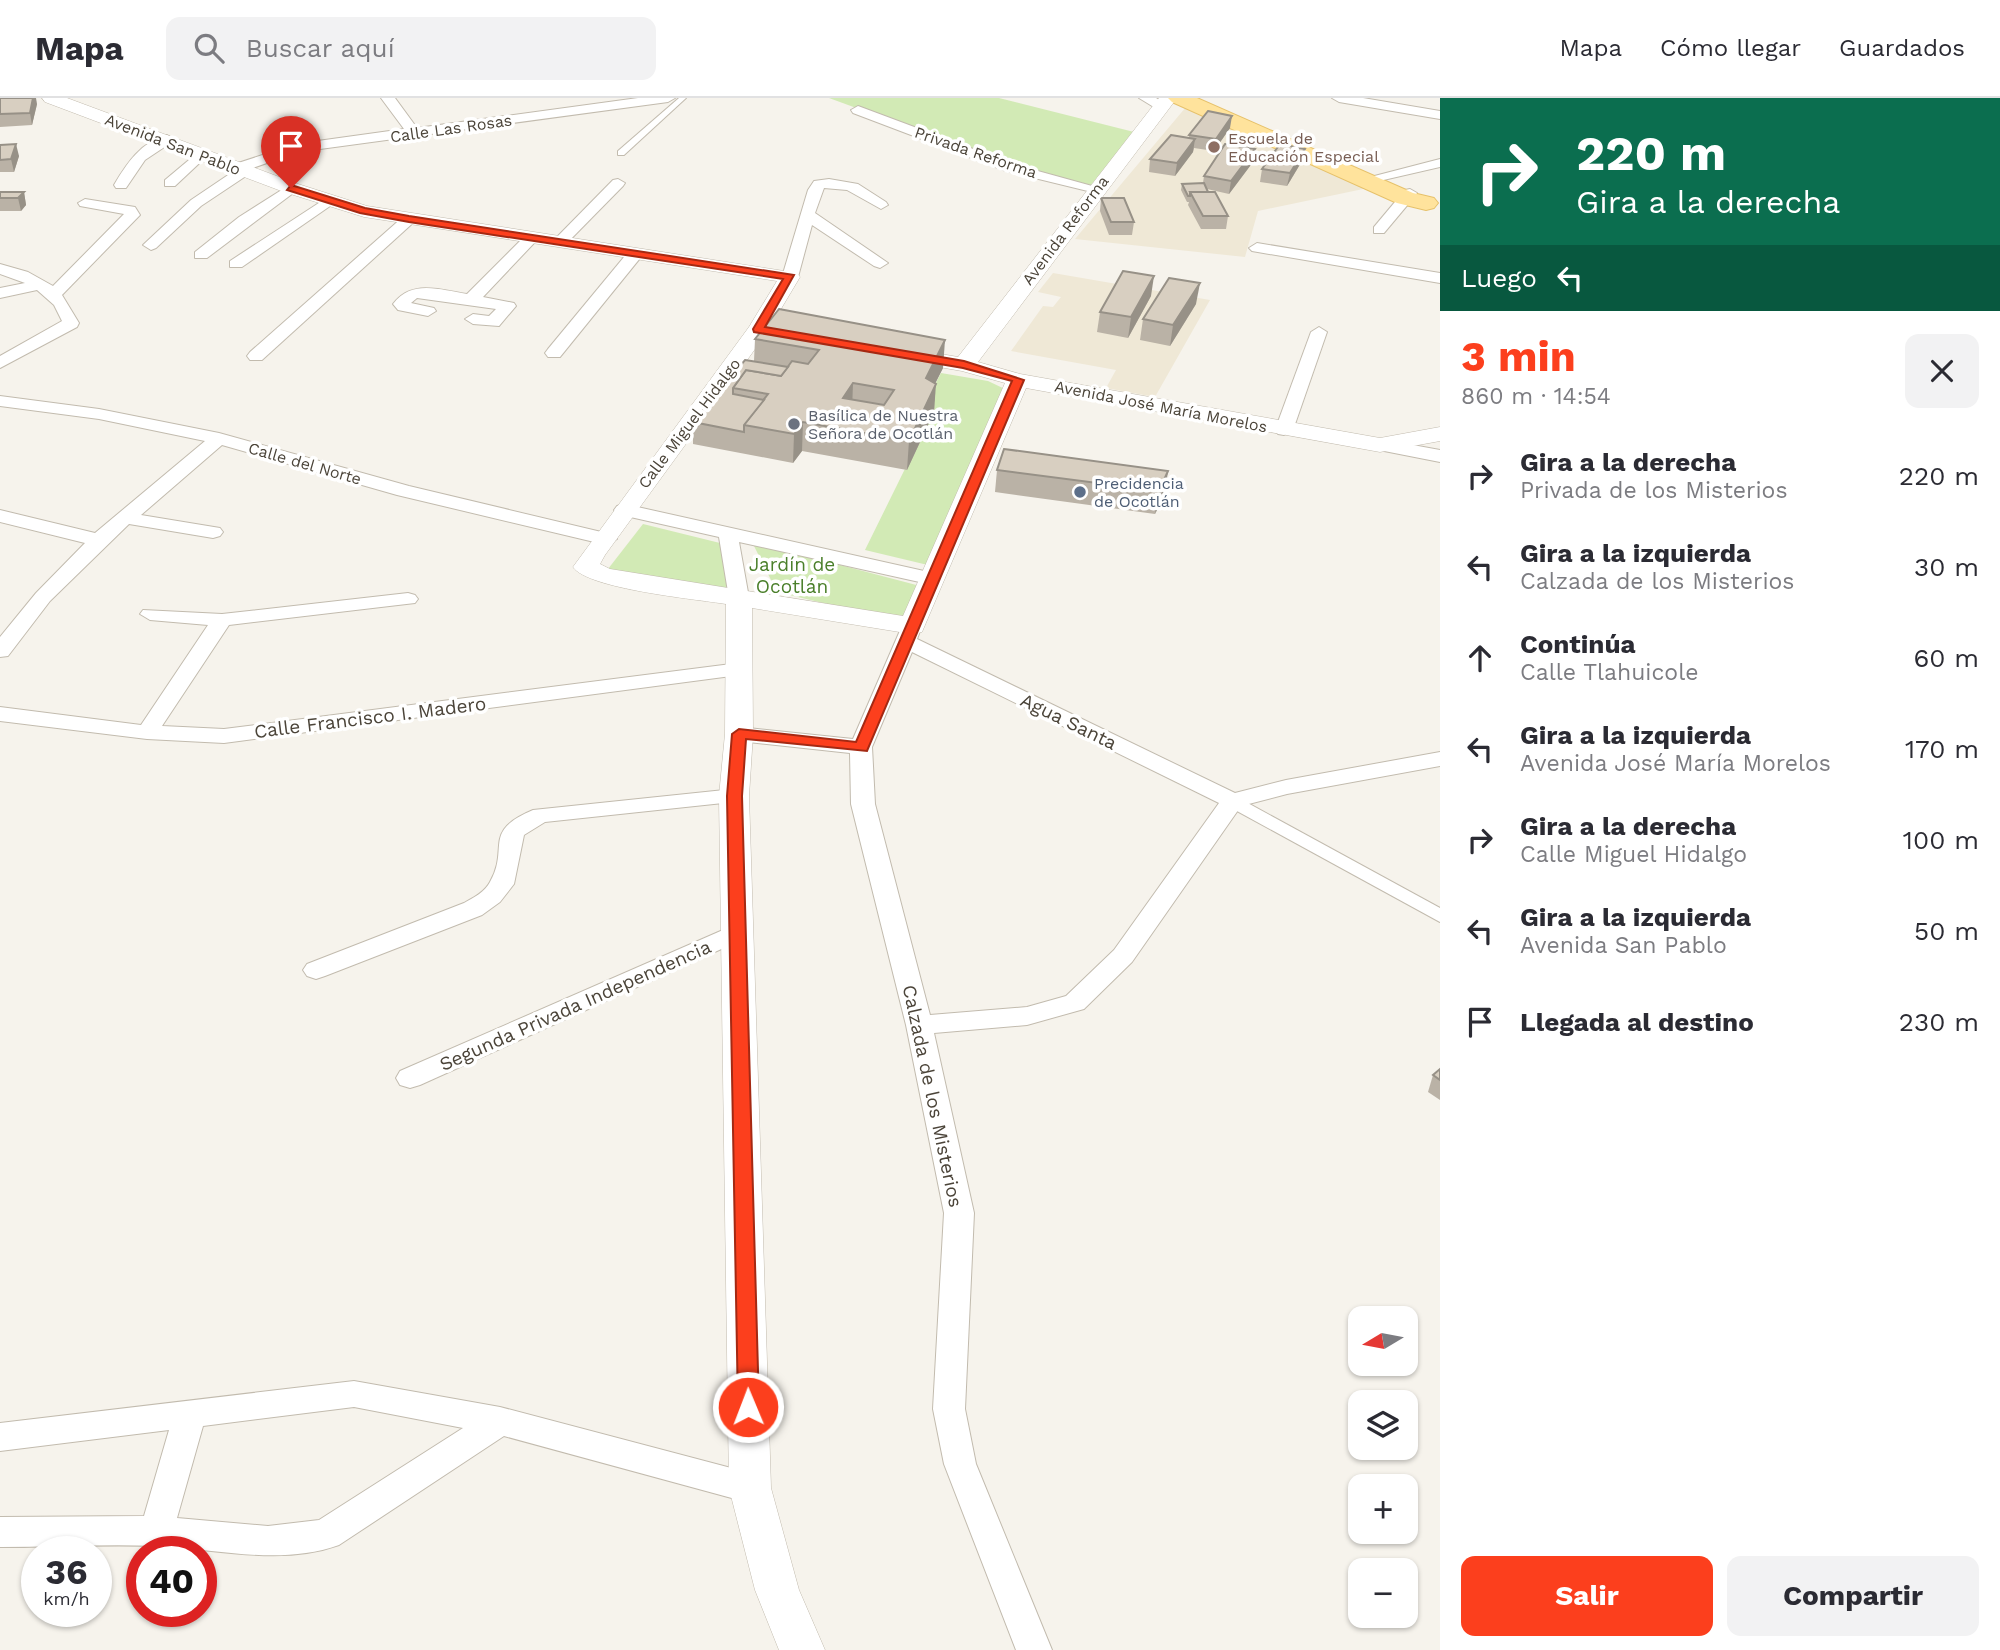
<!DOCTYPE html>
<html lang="es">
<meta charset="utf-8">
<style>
:root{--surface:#fff;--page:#f2f2f3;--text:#2b2b33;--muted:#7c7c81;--line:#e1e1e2;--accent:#fc3f1d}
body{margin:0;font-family:"Work Sans",sans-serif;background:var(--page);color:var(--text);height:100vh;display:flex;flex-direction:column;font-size:26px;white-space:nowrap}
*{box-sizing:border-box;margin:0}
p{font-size:23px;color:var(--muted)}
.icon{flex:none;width:38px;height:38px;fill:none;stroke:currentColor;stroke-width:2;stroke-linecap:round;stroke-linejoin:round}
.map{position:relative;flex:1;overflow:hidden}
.panel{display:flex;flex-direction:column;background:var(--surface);width:560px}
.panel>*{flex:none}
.guide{background:#0b6e4f;color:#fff;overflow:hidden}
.needle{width:46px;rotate:260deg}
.buttons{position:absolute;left:1348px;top:1208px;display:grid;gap:14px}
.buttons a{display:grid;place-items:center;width:70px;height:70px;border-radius:14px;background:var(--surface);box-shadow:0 2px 5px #0004;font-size:35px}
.speed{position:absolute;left:21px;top:1438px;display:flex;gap:14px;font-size:35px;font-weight:700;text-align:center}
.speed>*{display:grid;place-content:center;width:91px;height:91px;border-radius:50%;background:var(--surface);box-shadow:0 2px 5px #0004;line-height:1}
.speed small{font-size:18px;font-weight:400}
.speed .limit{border:10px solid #d22;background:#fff;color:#111}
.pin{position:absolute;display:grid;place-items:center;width:60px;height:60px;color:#fff;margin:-72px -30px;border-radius:50% 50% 50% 0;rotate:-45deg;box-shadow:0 0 7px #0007}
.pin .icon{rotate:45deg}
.me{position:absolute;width:77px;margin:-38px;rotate:359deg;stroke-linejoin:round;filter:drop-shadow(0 0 5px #0008)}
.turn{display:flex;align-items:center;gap:24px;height:147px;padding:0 21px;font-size:32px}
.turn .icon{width:91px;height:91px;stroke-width:2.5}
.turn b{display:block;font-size:49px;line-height:60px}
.then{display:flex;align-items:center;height:66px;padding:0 21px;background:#0003;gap:14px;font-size:26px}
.round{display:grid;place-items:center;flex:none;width:74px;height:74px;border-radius:14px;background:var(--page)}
.overview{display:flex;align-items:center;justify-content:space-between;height:119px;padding:0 21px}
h1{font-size:42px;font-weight:700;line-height:52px;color:var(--accent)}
.cta{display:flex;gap:14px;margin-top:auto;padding:14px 21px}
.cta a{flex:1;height:80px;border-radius:14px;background:var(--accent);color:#fff;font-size:28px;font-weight:700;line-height:80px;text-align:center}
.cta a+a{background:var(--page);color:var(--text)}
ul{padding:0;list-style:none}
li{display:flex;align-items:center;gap:21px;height:91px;padding:0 21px}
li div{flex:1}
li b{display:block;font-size:26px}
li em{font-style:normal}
header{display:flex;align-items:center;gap:42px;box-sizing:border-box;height:98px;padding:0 35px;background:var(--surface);border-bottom:2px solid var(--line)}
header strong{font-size:33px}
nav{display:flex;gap:38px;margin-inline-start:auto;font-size:24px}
.search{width:490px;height:63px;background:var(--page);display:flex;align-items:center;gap:18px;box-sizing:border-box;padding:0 24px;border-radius:14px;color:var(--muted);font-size:26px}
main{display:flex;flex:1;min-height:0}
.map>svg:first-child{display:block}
.education{fill:#efe8d6}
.green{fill:#d2eab5}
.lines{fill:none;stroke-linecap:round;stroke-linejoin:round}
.service-casing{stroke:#c2bbae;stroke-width:2}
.pedestrian-casing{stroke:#c2bbae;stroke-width:2}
.minor-casing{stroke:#c2bbae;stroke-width:2}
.tertiary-casing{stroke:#c2bbae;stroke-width:1}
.primary-casing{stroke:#e6c16a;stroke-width:2}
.service{fill:#fff;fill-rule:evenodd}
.pedestrian{fill:#fff;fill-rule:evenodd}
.minor{fill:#fff;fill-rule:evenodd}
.tertiary{fill:#fff;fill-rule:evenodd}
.primary{fill:#ffe39c;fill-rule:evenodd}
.wall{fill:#bab2a6}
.shaded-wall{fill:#979187}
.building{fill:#d8cfc1;stroke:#979187;stroke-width:2;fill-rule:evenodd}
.route{fill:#fc3f1d;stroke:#a42913;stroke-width:2}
.education-dot{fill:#8d6e63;stroke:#fff;stroke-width:2.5}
.worship-dot{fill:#6b7280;stroke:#fff;stroke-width:2.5}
.service-dot{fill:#5c6f8a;stroke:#fff;stroke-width:2.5}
.labels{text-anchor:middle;stroke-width:7;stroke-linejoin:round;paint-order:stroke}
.far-street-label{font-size:16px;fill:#4b4439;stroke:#fff}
.far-education-label{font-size:16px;fill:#785e54;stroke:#fff;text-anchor:start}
.far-worship-label{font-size:16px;fill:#5b616d;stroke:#fff;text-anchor:start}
.far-service-label{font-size:16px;fill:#4e5e75;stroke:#fff;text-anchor:start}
.park-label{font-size:19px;fill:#4a7f2a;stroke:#fff}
.street-label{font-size:19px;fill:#4b4439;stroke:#fff}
</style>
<header>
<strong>Mapa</strong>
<div class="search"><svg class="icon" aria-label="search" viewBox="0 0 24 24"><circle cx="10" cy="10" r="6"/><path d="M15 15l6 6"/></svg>Buscar aquí</div>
<nav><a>Mapa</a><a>Cómo llegar</a><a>Guardados</a></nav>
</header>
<main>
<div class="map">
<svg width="1440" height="1552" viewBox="0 0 1440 1552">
<rect width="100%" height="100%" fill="#f6f3ec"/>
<g class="education">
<polygon points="1186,9 1368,90 1258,113 1245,159 1075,141"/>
<polygon points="1053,175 1210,202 1155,299 1106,290 1116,272 1011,253 1043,208 1053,209 1061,199 1038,194"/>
</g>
<g class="green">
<polygon points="829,0 999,0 1134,34 1091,87 1017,69"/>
<polygon points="941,275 988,283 1007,292 932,468 865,452 933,314 924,308"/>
<polygon points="643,426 720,445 731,488 727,494 608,471"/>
<polygon points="752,444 924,489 911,526 777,494"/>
</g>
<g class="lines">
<defs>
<polygon id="service" points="679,0 686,0 624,57 618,57 618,53"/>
<polygon id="pedestrian" points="1233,697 1440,810 1440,824 1226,707 1224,703 1226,699"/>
<g id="minor">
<polygon points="381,0 395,0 417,30 638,0 675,0 668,4 298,54 250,71 249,76 201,108 156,150 151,152 143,147 191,102 234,73 230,70 232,67 296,46 404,31"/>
<polygon points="1139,0 1156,0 1169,8 1157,11"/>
<polygon points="1332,0 1363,0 1440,13 1440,21 1339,4"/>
<polygon points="858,8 1016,67 1103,91 1096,95 1006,73 853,15 851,12"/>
<path d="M167 37 174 41 172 44 145 62 126 90H116L114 87C127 65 141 44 167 37Z"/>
<polygon points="202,51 209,55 207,58 175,88 165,88 165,82"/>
<polygon points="1440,61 1440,69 1366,86 1359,82"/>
<polygon points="618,81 625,85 623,88 564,148 554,148 554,142 613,82"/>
<polygon points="829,81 858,86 886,104 888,107 881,111 847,92 824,90 815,115 888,165 880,170 874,168 812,127 798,179 796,182 784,182 782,179 808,92 814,83"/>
<polygon points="291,86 296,87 296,93 207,160 195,160 195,154 239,119"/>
<polygon points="1410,91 1417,95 1415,98 1384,135 1374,135 1374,129 1405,92"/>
<polygon points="328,99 333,100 333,106 242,169 230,169 230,163"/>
<polygon points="85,101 135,109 140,117 62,197 79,225 77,229 0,270 0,258 62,223 54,207 37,192 0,200 0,190 25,185 0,176 0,166 28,174 53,188 124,116 80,108 78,105"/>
<polygon points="409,116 417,121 414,124 262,262 250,262 247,258 250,254 404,118"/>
<path d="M531 135 539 140 536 143 483 199 514 205 516 208 499 228 473 226 465 221 473 216 489 218 496 211 417 200 411 205 434 210 436 213 428 218 398 212 393 206C412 181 440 192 467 196L526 137Z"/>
<polygon points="1257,145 1440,175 1440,185 1252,153 1249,150"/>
<polygon points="635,151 641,153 641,159 560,259 548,259 545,255 548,251 629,153"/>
<polygon points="1319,229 1327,234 1293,332 1284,337 1278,336 1275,332 1311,234"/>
<polygon points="0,298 99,311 219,335 409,388 614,437 617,441 607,447 397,397 222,347 141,417 220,430 223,434 220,438 213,440 129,426 50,503 8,558 0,559 0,539 36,495 85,445 0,424 0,412 95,435 205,343 99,321 0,308"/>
<polygon points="1380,341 1440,352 1440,364 1374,351 1371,347"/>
<polygon points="624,406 933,475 943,481 933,487 739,444 749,500 739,506 729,500 719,439 617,416 614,412 617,408"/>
<polygon points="408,495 415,497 418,501 415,505 229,527 162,628 224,631 739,565 750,571 739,577 224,645 147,641 0,623 0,609 141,627 208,527 150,522 140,516 143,512 222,516"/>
<path d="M912 522 922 528 917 541 1235 695 1286 682 1440 654V668L1287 696 1241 708 1132 864 1084 911 1027 927 934 935 974 1115 965 1311 976 1366 1052 1552H1016L944 1366 933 1311 944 1115 906 927 851 706 850 655 739 643 728 636 739 629 853 641 902 528ZM912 554 1219 705 1114 852 1066 898 1027 909 930 917 875 706 872 649Z"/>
<path d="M734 691 742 693 746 698 742 703 545 724 524 737 514 786 500 804 482 817 325 878 316 881 307 878 303 872 307 866 464 805C473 800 485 794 490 784 510 749 481 734 533 712Z"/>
<polygon points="739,825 748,827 752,833 748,839 420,987 410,990 400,987 396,980 400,973"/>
<path d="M354 1283 500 1309 750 1375 762 1380 767 1390 762 1400 750 1405 504 1338 339 1447C280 1468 218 1451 157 1448 105 1446 52 1449 0 1449V1419L144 1418 169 1332 0 1353V1325ZM354 1309 463 1330 319 1422 268 1428 177 1420 203 1328Z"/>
</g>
<path id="tertiary" d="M42 0H67L298 86 367 108 797 175 800 179 766 236 605 457 600 466 610 471 903 518 1005 285 962 273 893 261 890 256 901 249 958 259 1159 0H1177L978 264 1020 276 1380 340 1440 329V343L1380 354 1026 290 922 534 912 536 752 510 753 636 749 698 771 1390 799 1492 825 1552H779L755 1492 729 1390 719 698 725 636 726 506C695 501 588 491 573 469L749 229 777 183 364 119 284 94 45 4Z"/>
<polygon id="primary" points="1168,0 1197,0 1413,95 1434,100 1438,105 1434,110 1426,112 1397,105 1172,4"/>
</defs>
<use href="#service" class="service-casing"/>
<use href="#pedestrian" class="pedestrian-casing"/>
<use href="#minor" class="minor-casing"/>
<use href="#tertiary" class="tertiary-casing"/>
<use href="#primary" class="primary-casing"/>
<use href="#service" class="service"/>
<use href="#pedestrian" class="pedestrian"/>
<use href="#minor" class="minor"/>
<use href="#tertiary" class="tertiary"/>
<use href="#primary" class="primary"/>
</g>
<g class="wall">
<polygon points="37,6 32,27 0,29 0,16"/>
<polygon points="1230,30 1214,53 1194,50 1193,54 1175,78 1149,74 1150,61 1189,40 1189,37"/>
<polygon points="0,47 19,58 14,74 0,74"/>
<polygon points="1255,51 1253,64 1229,96 1207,91 1228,118 1226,131 1201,131 1188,107 1189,104 1187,104 1181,92 1182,86 1203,85 1204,78"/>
<polygon points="1305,51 1302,63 1287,88 1260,84 1262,71"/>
<polygon points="0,94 24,94 26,107 21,113 0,113"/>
<polygon points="1101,100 1134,124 1132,137 1109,137 1100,113"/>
<polygon points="1151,198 1128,240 1097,234 1100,214"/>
<polygon points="1196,206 1170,248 1140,242 1143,221"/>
<polygon points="755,241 943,270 935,285 934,314 907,372 802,353 793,365 693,346 693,324 754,263"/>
<polygon points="1004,351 1165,395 1155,416 995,394 997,372"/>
<polygon points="1433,977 1440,982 1440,1002 1428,994"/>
</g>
<g class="shaded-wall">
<polygon points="33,0 36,0 37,6 32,27 30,15"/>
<polygon points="1232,18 1230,30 1214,53 1216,41"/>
<polygon points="1195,41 1193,54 1175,78 1177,65"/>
<polygon points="16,46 19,58 14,74 11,61"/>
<polygon points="1255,51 1253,64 1229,96 1231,83"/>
<polygon points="1305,51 1302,63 1287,88 1290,75"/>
<polygon points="24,94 26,107 21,113 18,100"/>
<polygon points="1154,178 1151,198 1128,240 1131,219"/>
<polygon points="1200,185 1196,206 1170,248 1173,227"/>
<polygon points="945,242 943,270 924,308 926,280"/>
<polygon points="853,285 852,313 843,300"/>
<polygon points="936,286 934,314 907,372 909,343"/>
<polygon points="803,324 802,353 793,365 794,336"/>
<polygon points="1168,373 1165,395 1155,416 1159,393"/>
</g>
<g class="building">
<polygon points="0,0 33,0 30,15 0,16"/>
<polygon points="1208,13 1232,18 1216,41 1189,37"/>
<polygon points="1171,37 1195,41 1177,65 1150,61"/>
<polygon points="16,46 11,61 0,62 0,47"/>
<polygon points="1225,46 1255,51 1231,83 1204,78"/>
<polygon points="1280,46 1305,51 1290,75 1262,71"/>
<polygon points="1204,85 1208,94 1190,94 1190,98 1188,98 1182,86"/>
<polygon points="0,94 24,94 18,100 0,100"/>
<polygon points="1190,94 1215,94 1228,118 1203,118"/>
<polygon points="1101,100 1124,100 1134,124 1111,124"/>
<polygon points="1123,173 1154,178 1131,219 1100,214"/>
<polygon points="1169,180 1200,185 1173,227 1143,221"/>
<path d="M779 211 945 242 926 280 936 286 909 343 803 324 794 336 744 327 768 296 733 290 746 272 781 278 792 263 808 266 819 252 755 241ZM853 285 894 292 884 307 843 300Z"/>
<polygon points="745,262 788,269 781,278 746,272 733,290 733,296 764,302 744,327 744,334 693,324"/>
<polygon points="1004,351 1168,373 1159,393 997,372"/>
<polygon points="1440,971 1440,982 1433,977"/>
</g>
<polygon class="route" points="291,87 365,110 409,118 794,177 765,229 964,263 1024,282 867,653 746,641 742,698 759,1309 756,1316 748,1318 741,1316 738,1309 727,698 732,636 739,631 856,644 1012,283 963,270 754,234 753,231 783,181 409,124 360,115 287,92"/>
<circle class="education-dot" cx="1214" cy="49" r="7"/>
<circle class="worship-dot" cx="794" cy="326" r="7"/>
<circle class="service-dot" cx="1080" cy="394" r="7"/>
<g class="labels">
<g class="far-street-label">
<text transform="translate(451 30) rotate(-8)" y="6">Calle Las Rosas</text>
<text transform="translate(173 46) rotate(21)" y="6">Avenida San Pablo</text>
<text transform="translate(976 54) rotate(19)" y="6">Privada Reforma</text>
<text transform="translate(1065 132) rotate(-53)" y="6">Avenida Reforma</text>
<text transform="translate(1161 308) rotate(11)" y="6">Avenida José María Morelos</text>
<text transform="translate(689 325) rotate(-53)" y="6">Calle Miguel Hidalgo</text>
<text transform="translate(305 365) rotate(16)" y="6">Calle del Norte</text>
</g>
<g class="far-education-label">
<text x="1228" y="46">Escuela de<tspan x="1228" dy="18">Educación Especial</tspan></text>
</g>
<g class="far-worship-label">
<text x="808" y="323">Basílica de Nuestra<tspan x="808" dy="18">Señora de Ocotlán</tspan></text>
</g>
<g class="far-service-label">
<text x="1094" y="391">Precidencia<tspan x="1094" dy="18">de Ocotlán</tspan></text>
</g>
<g class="park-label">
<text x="792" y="473">Jardín de<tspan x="792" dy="22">Ocotlán</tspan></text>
</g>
<g class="street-label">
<text transform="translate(370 619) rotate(-7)" y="7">Calle Francisco I. Madero</text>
<text transform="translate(1069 623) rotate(26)" y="7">Agua Santa</text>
<text transform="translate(575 907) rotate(-24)" y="7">Segunda Privada Independencia</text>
<text transform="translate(933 998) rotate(78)" y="7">Calzada de los Misterios</text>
</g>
</g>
</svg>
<div class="buttons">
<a><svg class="needle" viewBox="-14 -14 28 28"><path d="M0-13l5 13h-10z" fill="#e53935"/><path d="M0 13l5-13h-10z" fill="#7c7c81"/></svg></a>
<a><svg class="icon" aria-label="layers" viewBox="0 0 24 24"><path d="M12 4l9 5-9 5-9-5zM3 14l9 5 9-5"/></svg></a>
<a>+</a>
<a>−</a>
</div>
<div class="speed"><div>36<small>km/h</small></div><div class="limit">40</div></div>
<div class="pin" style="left:291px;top:90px;background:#d93025"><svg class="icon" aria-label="arrive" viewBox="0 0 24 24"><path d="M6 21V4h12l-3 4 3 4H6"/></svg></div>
<svg class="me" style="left:748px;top:1309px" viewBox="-20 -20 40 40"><circle r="17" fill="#fc3f1d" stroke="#fff" stroke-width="3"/><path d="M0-11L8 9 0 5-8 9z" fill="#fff"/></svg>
</div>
<section class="panel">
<div class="guide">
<div class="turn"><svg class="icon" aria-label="right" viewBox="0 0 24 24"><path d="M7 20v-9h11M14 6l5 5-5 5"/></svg><div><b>220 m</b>Gira a la derecha</div></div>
<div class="then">Luego<svg class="icon" aria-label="left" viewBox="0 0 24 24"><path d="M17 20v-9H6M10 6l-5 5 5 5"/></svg></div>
</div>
<div class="overview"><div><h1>3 min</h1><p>860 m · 14:54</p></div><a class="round"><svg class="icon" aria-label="close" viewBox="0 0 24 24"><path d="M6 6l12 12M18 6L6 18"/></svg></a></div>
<ul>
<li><svg class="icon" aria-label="right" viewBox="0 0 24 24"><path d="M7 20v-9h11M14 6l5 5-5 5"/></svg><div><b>Gira a la derecha</b><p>Privada de los Misterios</p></div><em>220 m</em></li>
<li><svg class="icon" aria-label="left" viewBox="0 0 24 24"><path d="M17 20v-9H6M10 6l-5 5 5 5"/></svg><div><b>Gira a la izquierda</b><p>Calzada de los Misterios</p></div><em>30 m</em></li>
<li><svg class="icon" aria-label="ahead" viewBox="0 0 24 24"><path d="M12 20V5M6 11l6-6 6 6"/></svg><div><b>Continúa</b><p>Calle Tlahuicole</p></div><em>60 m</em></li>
<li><svg class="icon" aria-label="left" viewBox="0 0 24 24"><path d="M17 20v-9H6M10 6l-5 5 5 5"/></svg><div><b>Gira a la izquierda</b><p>Avenida José María Morelos</p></div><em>170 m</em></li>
<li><svg class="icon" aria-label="right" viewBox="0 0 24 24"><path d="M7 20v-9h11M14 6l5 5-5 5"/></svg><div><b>Gira a la derecha</b><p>Calle Miguel Hidalgo</p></div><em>100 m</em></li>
<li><svg class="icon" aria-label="left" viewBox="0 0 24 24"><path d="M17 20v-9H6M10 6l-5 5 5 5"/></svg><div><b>Gira a la izquierda</b><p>Avenida San Pablo</p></div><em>50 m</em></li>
<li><svg class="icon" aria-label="arrive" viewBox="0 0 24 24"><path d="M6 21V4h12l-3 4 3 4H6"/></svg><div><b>Llegada al destino</b></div><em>230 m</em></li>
</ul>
<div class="cta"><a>Salir</a><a>Compartir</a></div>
</section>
</main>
